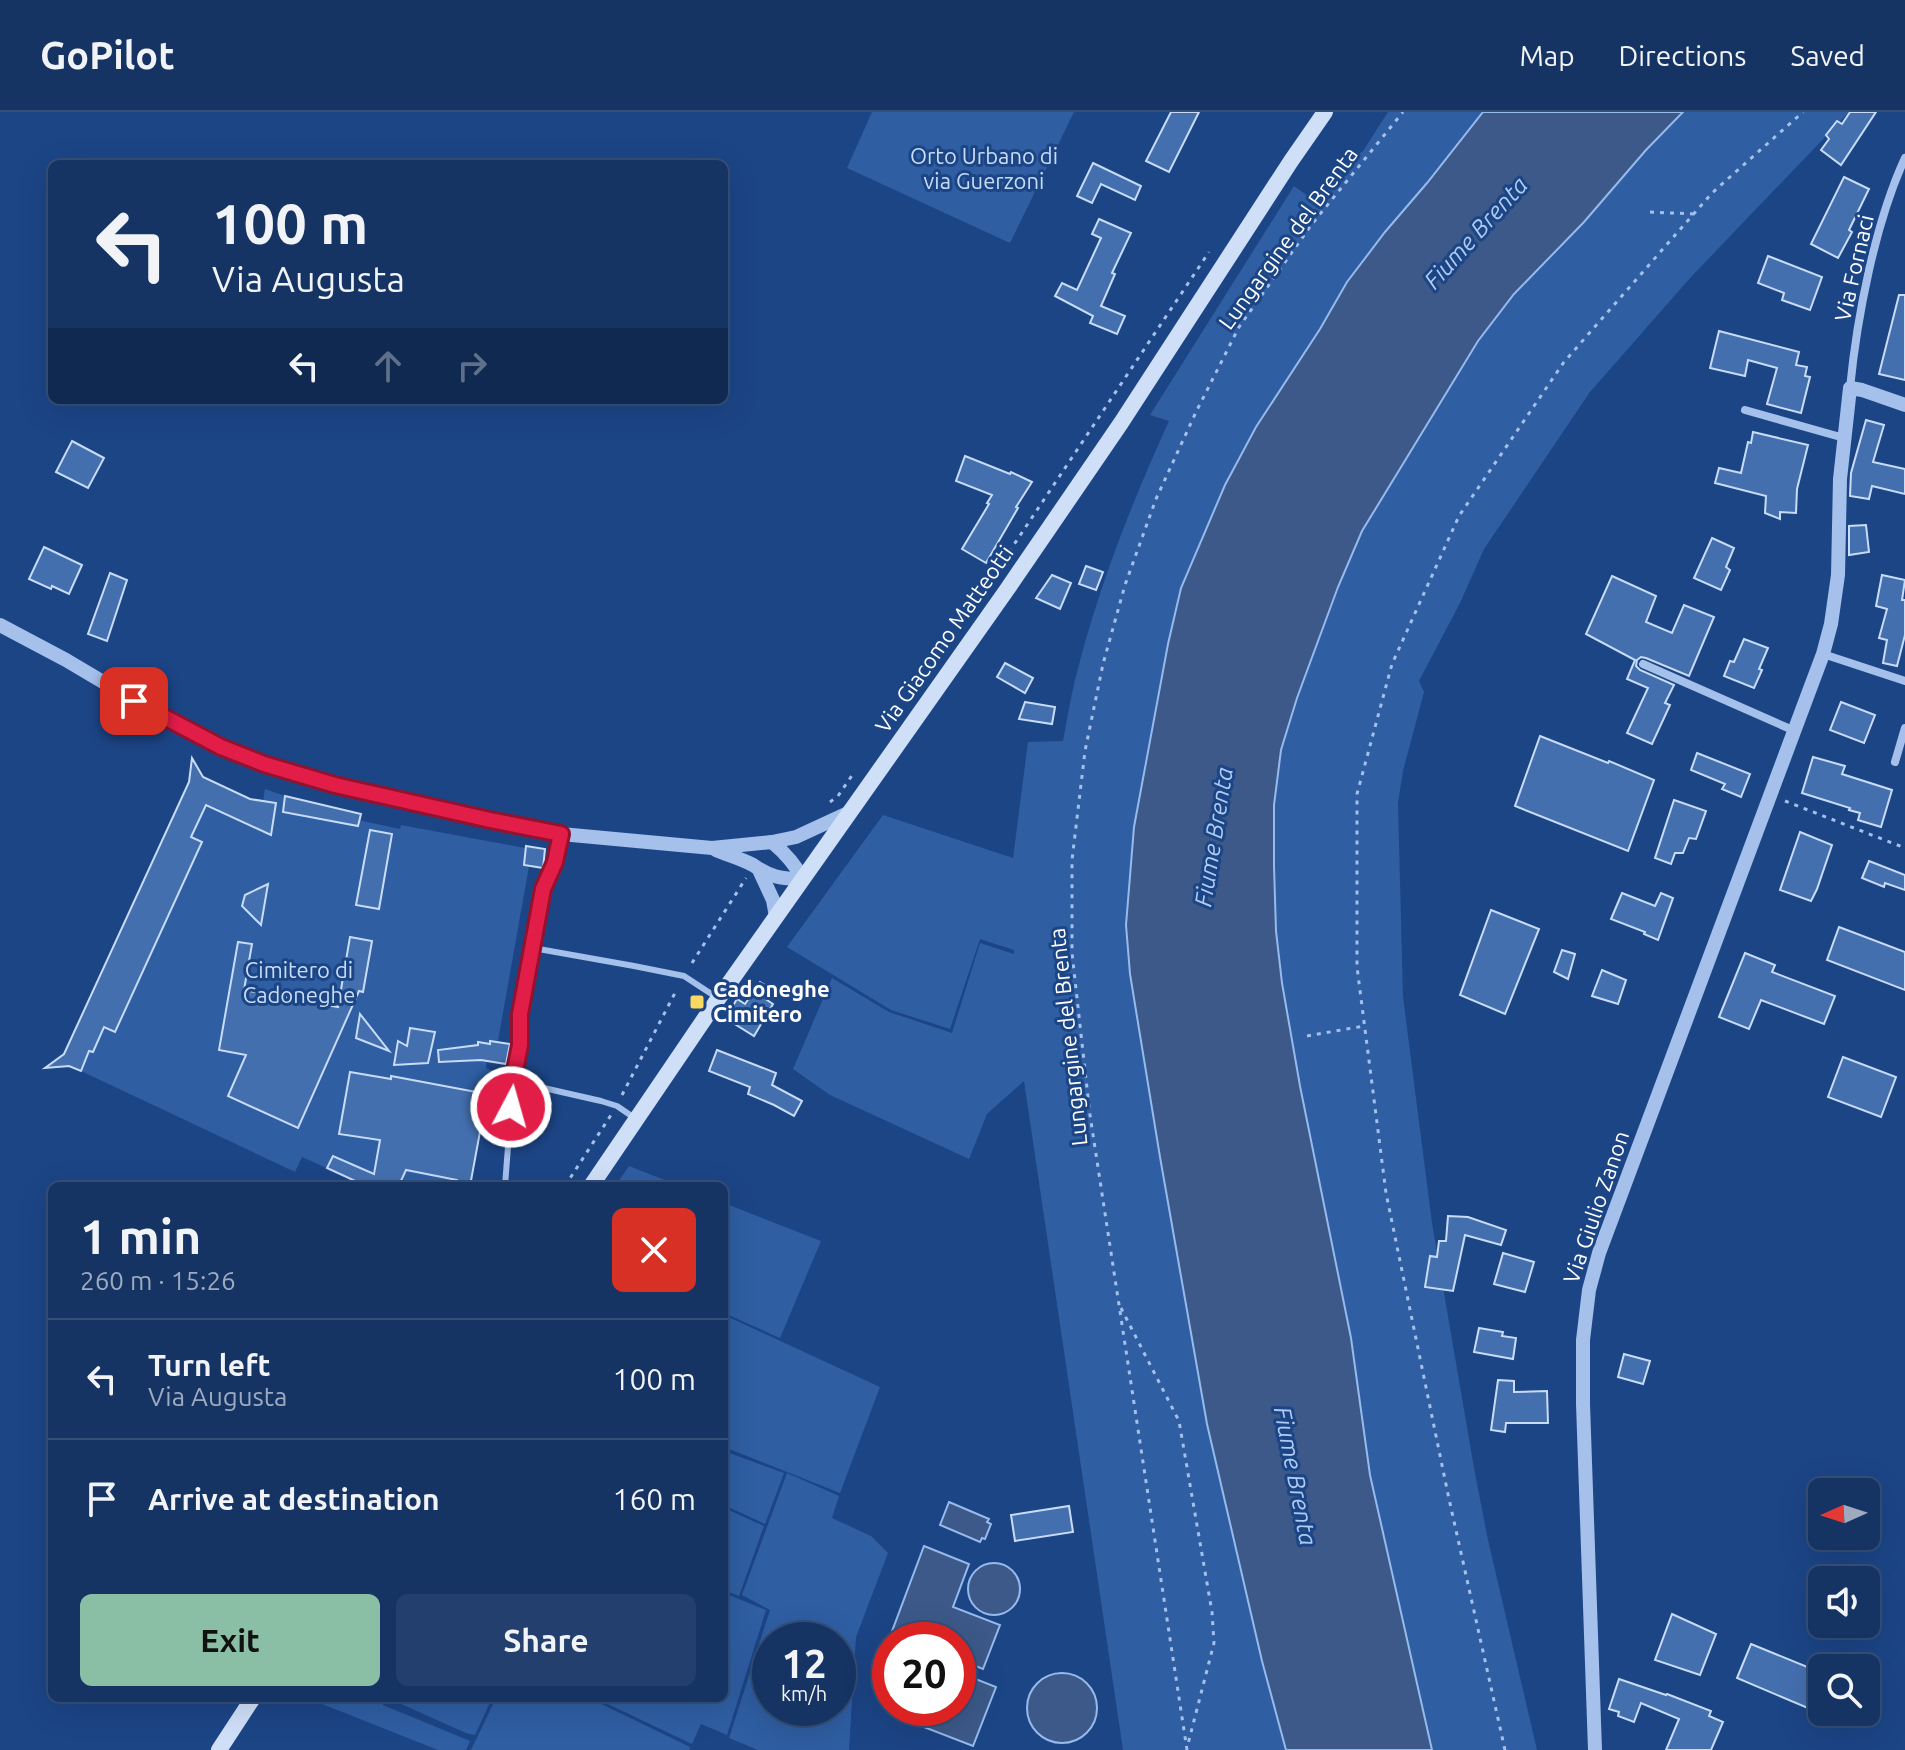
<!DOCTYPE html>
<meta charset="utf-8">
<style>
:root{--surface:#153464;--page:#223f6d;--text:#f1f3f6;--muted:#9daabf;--line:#344f78;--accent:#8abfa5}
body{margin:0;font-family:Ubuntu,sans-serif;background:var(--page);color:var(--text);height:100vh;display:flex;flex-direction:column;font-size:30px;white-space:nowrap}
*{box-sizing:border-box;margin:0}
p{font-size:26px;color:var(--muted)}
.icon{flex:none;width:44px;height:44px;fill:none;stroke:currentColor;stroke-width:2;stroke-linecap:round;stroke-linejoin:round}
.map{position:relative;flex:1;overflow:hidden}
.details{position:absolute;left:48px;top:1070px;width:680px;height:520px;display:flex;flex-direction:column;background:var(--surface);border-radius:12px;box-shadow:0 8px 32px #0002,0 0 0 2px var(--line)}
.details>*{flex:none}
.top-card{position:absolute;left:48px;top:48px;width:680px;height:244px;border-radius:12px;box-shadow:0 8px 32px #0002,0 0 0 2px var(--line);background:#153464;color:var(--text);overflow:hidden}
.needle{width:52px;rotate:267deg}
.buttons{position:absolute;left:1808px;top:1366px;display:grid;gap:16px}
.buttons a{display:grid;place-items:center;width:72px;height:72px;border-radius:12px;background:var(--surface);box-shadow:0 8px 32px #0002,0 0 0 2px var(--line);font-size:40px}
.speed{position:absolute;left:752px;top:1510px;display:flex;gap:16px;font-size:40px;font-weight:700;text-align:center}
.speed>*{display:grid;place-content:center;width:104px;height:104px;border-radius:50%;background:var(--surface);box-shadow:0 8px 32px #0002,0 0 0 2px var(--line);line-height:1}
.speed small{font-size:20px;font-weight:400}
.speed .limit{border:12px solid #d22;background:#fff;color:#111}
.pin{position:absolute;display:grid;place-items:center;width:68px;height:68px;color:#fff;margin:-34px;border-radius:16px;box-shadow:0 4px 12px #0006}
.me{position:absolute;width:88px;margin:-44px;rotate:6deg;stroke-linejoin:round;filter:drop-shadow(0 0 6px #0008)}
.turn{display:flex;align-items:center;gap:28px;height:168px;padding:0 32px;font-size:36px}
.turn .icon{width:104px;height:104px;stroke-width:2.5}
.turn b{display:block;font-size:56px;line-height:68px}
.lanes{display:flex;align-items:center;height:76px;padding:0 32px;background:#0003;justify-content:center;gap:40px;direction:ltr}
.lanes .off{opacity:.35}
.round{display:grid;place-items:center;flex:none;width:84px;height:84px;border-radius:12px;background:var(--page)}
.summary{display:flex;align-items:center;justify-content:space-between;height:136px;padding:0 32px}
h1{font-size:48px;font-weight:700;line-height:60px}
.cta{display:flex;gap:16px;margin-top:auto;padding:16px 32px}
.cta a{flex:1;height:92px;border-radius:12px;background:var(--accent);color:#111;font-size:32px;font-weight:700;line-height:92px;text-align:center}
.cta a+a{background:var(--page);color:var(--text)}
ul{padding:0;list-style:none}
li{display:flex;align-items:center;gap:24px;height:120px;padding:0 32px;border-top:2px solid var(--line)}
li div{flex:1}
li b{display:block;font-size:30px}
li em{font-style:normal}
header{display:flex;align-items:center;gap:48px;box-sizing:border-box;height:112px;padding:0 40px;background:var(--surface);border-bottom:2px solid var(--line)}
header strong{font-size:38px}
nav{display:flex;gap:44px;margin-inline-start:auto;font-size:28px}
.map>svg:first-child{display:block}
.green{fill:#2f5ea3;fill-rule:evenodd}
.water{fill:#3c5989;stroke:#97baed;stroke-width:2}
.building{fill:#446faf;stroke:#c8dcf8;stroke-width:2}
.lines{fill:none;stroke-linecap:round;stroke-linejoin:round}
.path{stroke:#a4c0eb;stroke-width:3;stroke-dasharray:4 6;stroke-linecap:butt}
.service{stroke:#a4c0eb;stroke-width:6}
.minor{stroke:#a4c0eb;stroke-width:8}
.tertiary{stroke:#a4c0eb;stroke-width:14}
.secondary{stroke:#cfdff8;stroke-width:16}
.route-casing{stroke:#92132f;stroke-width:20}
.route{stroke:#e11d48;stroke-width:14}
.poi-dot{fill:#fcd761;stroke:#1c4586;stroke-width:3}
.labels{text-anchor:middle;stroke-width:6;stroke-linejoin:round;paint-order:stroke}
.park-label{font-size:22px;fill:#c8dcf8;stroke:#1c4586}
.street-label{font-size:22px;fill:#fff;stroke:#1c4586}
.poi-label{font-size:22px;font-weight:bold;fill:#fff;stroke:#1c4586;text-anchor:start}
.water-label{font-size:24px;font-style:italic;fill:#afcbf3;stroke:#1c4586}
</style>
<header>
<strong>GoPilot</strong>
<nav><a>Map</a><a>Directions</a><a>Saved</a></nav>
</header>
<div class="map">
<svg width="1905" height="1638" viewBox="0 0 1905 1638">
<rect width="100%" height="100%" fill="#1c4586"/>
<g class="green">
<polygon points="872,0 1074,0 1010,131 847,56"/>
<path d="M1388 0H1483L1427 71 1385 120 1347 170 1320 217 1256 315 1226 373 1181 476 1168 532 1145 650 1129 763 1126 814 1130 862 1160 1045 1207 1312 1262 1549 1286 1638H1123L1024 969 987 1002 969 1047 830 983 793 957 832 866 889 900 952 921 980 831 1014 842V838L980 827 950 917 891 898 787 835 883 703 1013 746 1028 630 1063 629C1067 609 1070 588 1075 568 1097 479 1131 392 1169 309L1150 303 1294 74 1312 87 1335 59 1363 39Z"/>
<polygon points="1683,0 1849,0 1691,165 1590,280 1484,437 1460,491 1419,569 1424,580 1403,659 1398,691 1403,885 1432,1111 1474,1356 1488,1428 1537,1638 1432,1638 1370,1363 1351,1226 1300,974 1282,871 1276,819 1274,754 1274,693 1281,638 1297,586 1338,475 1362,419 1478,229 1514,182 1584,110 1646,38"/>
<polygon points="202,665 249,686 263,689 265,677 285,684 358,702 358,708 400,717 401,713 525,736 526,734 545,737 543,756 529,754 498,929 509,932 506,952 487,949 486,956 491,958 470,1074 366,1074 302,1045 295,1060 81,959 61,945 64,942 190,669"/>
<polygon points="629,1054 680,1074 615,1074"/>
<polygon points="724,1091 821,1129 780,1226 724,1201"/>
<polygon points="724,1203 880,1275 840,1381 724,1335"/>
<polygon points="724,1339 784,1361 765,1412 724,1393"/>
<path d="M787 1361 839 1384 832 1406 871 1424 888 1441 856 1525 849 1638H758L729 1626 770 1498 742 1483ZM770 1528H838V1596H770Z"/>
<polygon points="724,1396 764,1414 739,1484 724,1478"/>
<polygon points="724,1481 766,1498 727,1623 701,1612 692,1632 595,1586 724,1586"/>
<polygon points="307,1586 385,1586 383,1593 470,1629 466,1638 438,1638"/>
<polygon points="388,1586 492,1586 475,1623 466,1621"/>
<polygon points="496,1586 589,1586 690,1635 689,1638 471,1638"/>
</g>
<g class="water">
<polygon points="1483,0 1683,0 1646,38 1584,110 1514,182 1478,229 1362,419 1338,475 1297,586 1281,638 1274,693 1274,754 1276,819 1282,871 1300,974 1351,1226 1370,1363 1432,1638 1286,1638 1262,1549 1207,1312 1160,1045 1130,862 1126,813 1134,715 1168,532 1181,476 1225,373 1256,315 1320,217 1347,170 1385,120 1427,71"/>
<polygon points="949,1390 989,1407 987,1410 991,1412 985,1427 982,1426 980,1430 940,1413"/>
<polygon points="924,1434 969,1452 953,1495 1000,1513 983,1557 958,1547 958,1528 907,1528 891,1522"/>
<circle cx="994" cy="1477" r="26"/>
<polygon points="958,1560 996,1575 973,1634 890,1602 892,1596 958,1596"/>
<circle cx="1062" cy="1596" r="35"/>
</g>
<g class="building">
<polygon points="1171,0 1199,0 1169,60 1146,49"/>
<polygon points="1850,0 1876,0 1841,53 1821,38 1829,27 1826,23 1837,9 1842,12"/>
<polygon points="1093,51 1141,74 1135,88 1101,72 1092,91 1077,84"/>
<polygon points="1844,65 1869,77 1849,118 1852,120 1838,146 1811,132"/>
<polygon points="1099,107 1131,121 1112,161 1115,162 1101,194 1125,204 1117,222 1090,211 1093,204 1055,184 1062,171 1077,178 1101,126 1092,122"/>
<polygon points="1768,144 1822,165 1810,198 1782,188 1784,181 1758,171"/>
<polygon points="1899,183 1905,183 1905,268 1879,262"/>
<polygon points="1719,219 1799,240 1796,253 1807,255 1805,264 1810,265 1801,301 1767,292 1777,256 1748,248 1745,264 1710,256"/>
<polygon points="1866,308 1884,313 1873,350 1905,357 1905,382 1872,374 1869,387 1850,384 1851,361"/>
<polygon points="1753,320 1808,333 1797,377 1796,401 1780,400 1780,407 1765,401 1766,384 1715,371 1719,356 1741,361 1748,330 1751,331"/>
<polygon points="72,329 104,346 88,376 56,360"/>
<polygon points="965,344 1010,362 1011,360 1032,370 1016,395 1018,396 986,451 962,437 989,392 987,391 992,383 956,369"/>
<polygon points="1866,413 1869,440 1849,443 1849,414"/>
<polygon points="1712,426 1734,436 1726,455 1730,458 1721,478 1694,466"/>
<polygon points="44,435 82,453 69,482 52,474 51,477 29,467"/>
<polygon points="1086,454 1103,460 1096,478 1079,472"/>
<polygon points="110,461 127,468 107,529 88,522"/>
<polygon points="1052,463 1071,471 1060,497 1036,486"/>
<polygon points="1882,463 1905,468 1902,488 1905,488 1905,523 1897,554 1883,551 1887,528 1879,526 1887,497 1876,494"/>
<polygon points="1612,464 1656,484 1646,510 1672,521 1684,493 1714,505 1689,564 1646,546 1641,545 1637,548 1636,554 1640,558 1674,573 1665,591 1670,593 1652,632 1627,621 1648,576 1627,567 1635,548 1586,522"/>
<polygon points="1744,527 1768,536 1759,557 1762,558 1754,576 1724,564 1730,549 1734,550"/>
<polygon points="1005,551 1033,566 1025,581 997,565"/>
<polygon points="1025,590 1055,595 1052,612 1019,607"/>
<polygon points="1841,590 1875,603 1864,631 1830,618"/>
<polygon points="1540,624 1608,651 1609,649 1654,668 1628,739 1515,694"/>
<polygon points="1697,641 1750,662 1741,685 1722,677 1725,672 1691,658"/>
<polygon points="1813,645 1845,654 1842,662 1892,678 1881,715 1858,708 1860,701 1849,698 1850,696 1802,681"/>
<polygon points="192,646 203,665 250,687 276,691 271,723 206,693 191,725 202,730 115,920 104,915 93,940 89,939 81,959 69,954 45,956 64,942 189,670"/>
<polygon points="285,684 361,702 358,714 283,700"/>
<polygon points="1674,688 1706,699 1696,727 1689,726 1683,741 1675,741 1671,752 1655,746"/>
<polygon points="370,718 392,722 379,797 356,793"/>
<polygon points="1800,720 1832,733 1817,777 1811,789 1780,778"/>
<polygon points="526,734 545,737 543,756 524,753"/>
<polygon points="1869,749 1905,763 1905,778 1885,771 1884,775 1862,766"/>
<polygon points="268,772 261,813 242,794 245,783"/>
<polygon points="1622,781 1655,794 1661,781 1673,786 1658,828 1644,822 1645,820 1611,807"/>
<polygon points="1491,798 1539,817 1505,902 1460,883"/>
<polygon points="1839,815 1905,840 1905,878 1827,848"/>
<polygon points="350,825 372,829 363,880 359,879 298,1016 228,984 246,943 219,938 238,830 252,832 244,878 338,895"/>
<polygon points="1562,838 1575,842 1568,867 1554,860"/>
<polygon points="1745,841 1775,853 1772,860 1835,884 1824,912 1761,888 1749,917 1719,905"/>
<polygon points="1602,858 1626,868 1618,892 1592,884"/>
<polygon points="760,870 773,878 767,888 773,892 754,924 733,911 734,909 727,904 737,887 745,892"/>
<polygon points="360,902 389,939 356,926"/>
<polygon points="410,916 435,920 428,951 394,953 398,929 407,934"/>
<polygon points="490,929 510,932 506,952 481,948 439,950 438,938 478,933 478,930 490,932"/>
<polygon points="717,938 776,961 772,973 802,989 794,1004 774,993 748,982 750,975 709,959"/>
<polygon points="1843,945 1896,965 1881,1005 1828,985"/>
<polygon points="350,960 391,967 391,964 487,982 470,1074 456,1074 457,1068 406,1058 399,1073 401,1074 366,1074 327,1056 333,1044 374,1062 380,1028 339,1022"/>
<polygon points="1448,1104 1468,1105 1506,1118 1501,1133 1465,1123 1453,1179 1425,1175 1430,1144 1437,1145 1439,1129 1446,1129"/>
<polygon points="1503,1141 1534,1150 1525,1180 1494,1172"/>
<polygon points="1479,1216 1503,1220 1502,1224 1516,1226 1513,1247 1474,1240"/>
<polygon points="1624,1242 1650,1249 1643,1272 1618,1265"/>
<polygon points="1498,1268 1514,1269 1514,1280 1547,1279 1548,1311 1506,1311 1505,1320 1491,1318"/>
<polygon points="1069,1394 1073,1420 1015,1429 1011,1403"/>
<polygon points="1672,1502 1716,1522 1700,1563 1655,1548"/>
<polygon points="1751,1532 1822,1561 1822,1602 1737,1566"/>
<polygon points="1619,1567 1666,1583 1667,1582 1711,1599 1709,1604 1723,1610 1711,1638 1666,1638 1679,1607 1641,1591 1634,1610 1618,1604 1619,1600 1609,1597"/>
</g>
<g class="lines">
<g class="path">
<polyline points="1650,100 1694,102"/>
<polyline points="1009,440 1209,140"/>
<polyline points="1785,689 1905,736"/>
<polyline points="830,690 838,684 853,662"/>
<polyline points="692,851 746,766"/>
<polyline points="1307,924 1364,914"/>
<polyline points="622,983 676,879"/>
<polyline points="565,1074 611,1003"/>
<polyline points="1121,1196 1179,1309 1212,1500 1214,1531 1188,1632"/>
<polyline points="1187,1638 1090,1003 1072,841 1072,748 1085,639 1103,552 1125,473 1156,387 1196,300 1239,215 1312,112 1403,0"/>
<polyline points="1505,1638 1449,1387 1386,1081 1357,855 1357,682 1392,552 1459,404 1564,250 1712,81 1803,0"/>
</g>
<g class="service">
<polyline points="561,722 555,750 543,777 520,902 520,933 513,969 601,989 617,994 636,1007"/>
<polyline points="533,836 634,854 684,864 716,885"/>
<polyline points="505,1074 513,969"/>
</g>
<g class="minor">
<path d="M1850 276C1857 205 1875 111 1905 46"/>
<polyline points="1745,298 1837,324 1845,324"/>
<polyline points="1823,542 1905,569"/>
<polyline points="1643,552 1795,619"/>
<polyline points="1895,650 1905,616"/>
</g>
<g class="tertiary">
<polyline points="0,513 66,548 157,602 221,635 264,652 335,673 434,696 561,722 712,736 772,730 796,725 850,700"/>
<path d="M716 738C728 743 742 747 753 753 770 765 781 767 803 767 795 752 785 741 772 730"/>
<polyline points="760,760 773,788 776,805"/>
<polyline points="1595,1638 1583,1292 1583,1228 1589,1178 1599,1141 1823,542 1831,512 1838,463 1840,367 1850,276 1862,278 1905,293"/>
</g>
<g class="secondary">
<polyline points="591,1074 718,887 1006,479 1121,311 1291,49 1325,0"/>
<polyline points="219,1638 253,1586"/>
</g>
</g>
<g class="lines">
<defs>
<polyline id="route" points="134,589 221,635 264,652 335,673 490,708 561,722 555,750 543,777 520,902 520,933 513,969 511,995"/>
</defs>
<use href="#route" class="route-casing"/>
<use href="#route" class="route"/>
</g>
<rect class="poi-dot" x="689" y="882" width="16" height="16" rx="4"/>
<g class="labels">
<g class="park-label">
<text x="984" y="52">Orto Urbano di<tspan x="984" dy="25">via Guerzoni</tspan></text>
<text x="299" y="866">Cimitero di<tspan x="299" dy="25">Cadoneghe</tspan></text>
</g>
<g class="street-label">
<text transform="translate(1288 126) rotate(-54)" y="8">Lungargine del Brenta</text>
<text transform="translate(1854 156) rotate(-77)" y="8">Via Fornaci</text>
<text transform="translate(944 527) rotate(-55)" y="8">Via Giacomo Matteotti</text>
<text transform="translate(1068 925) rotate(-96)" y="8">Lungargine del Brenta</text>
<text transform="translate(1596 1095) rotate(-71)" y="8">Via Giulio Zanon</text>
</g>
<g class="poi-label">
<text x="713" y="885">Cadoneghe<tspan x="713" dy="25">Cimitero</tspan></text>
</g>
<g class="water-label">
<text transform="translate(1476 121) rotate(-48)" y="8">Fiume Brenta</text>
<text transform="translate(1214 725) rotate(-81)" y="8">Fiume Brenta</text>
<text transform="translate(1295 1364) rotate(79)" y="8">Fiume Brenta</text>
</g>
</g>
</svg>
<div class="buttons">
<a><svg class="needle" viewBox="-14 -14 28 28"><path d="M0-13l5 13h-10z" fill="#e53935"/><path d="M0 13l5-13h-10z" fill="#9daabf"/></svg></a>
<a><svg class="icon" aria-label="sound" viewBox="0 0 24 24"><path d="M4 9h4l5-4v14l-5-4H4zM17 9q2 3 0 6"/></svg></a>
<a><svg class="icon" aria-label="search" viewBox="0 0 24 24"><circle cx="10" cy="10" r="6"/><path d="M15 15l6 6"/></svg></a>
</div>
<div class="speed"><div>12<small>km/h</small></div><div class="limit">20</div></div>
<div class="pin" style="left:134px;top:589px;background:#d93025"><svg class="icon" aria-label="arrive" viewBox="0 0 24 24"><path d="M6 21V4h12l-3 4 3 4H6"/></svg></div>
<svg class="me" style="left:511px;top:995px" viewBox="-20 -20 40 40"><circle r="17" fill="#e11d48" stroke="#fff" stroke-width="3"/><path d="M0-11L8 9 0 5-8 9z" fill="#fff"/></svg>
<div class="top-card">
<div class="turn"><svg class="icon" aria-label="left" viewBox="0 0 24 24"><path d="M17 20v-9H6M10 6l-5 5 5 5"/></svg><div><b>100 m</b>Via Augusta</div></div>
<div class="lanes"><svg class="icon" aria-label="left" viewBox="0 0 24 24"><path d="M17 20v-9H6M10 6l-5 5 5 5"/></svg><svg class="icon off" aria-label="ahead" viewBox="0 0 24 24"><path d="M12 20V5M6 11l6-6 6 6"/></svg><svg class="icon off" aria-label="right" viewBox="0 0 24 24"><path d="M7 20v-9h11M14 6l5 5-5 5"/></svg></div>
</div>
<section class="details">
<div class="summary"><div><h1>1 min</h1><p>260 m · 15:26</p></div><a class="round" style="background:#d93025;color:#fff"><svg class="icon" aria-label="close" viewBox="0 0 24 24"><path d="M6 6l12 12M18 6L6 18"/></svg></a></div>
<ul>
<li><svg class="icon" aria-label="left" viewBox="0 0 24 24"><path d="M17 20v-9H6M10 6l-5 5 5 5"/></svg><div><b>Turn left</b><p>Via Augusta</p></div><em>100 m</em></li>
<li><svg class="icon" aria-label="arrive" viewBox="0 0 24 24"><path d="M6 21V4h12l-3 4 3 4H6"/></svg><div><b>Arrive at destination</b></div><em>160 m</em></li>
</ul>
<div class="cta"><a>Exit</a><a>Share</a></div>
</section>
</div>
